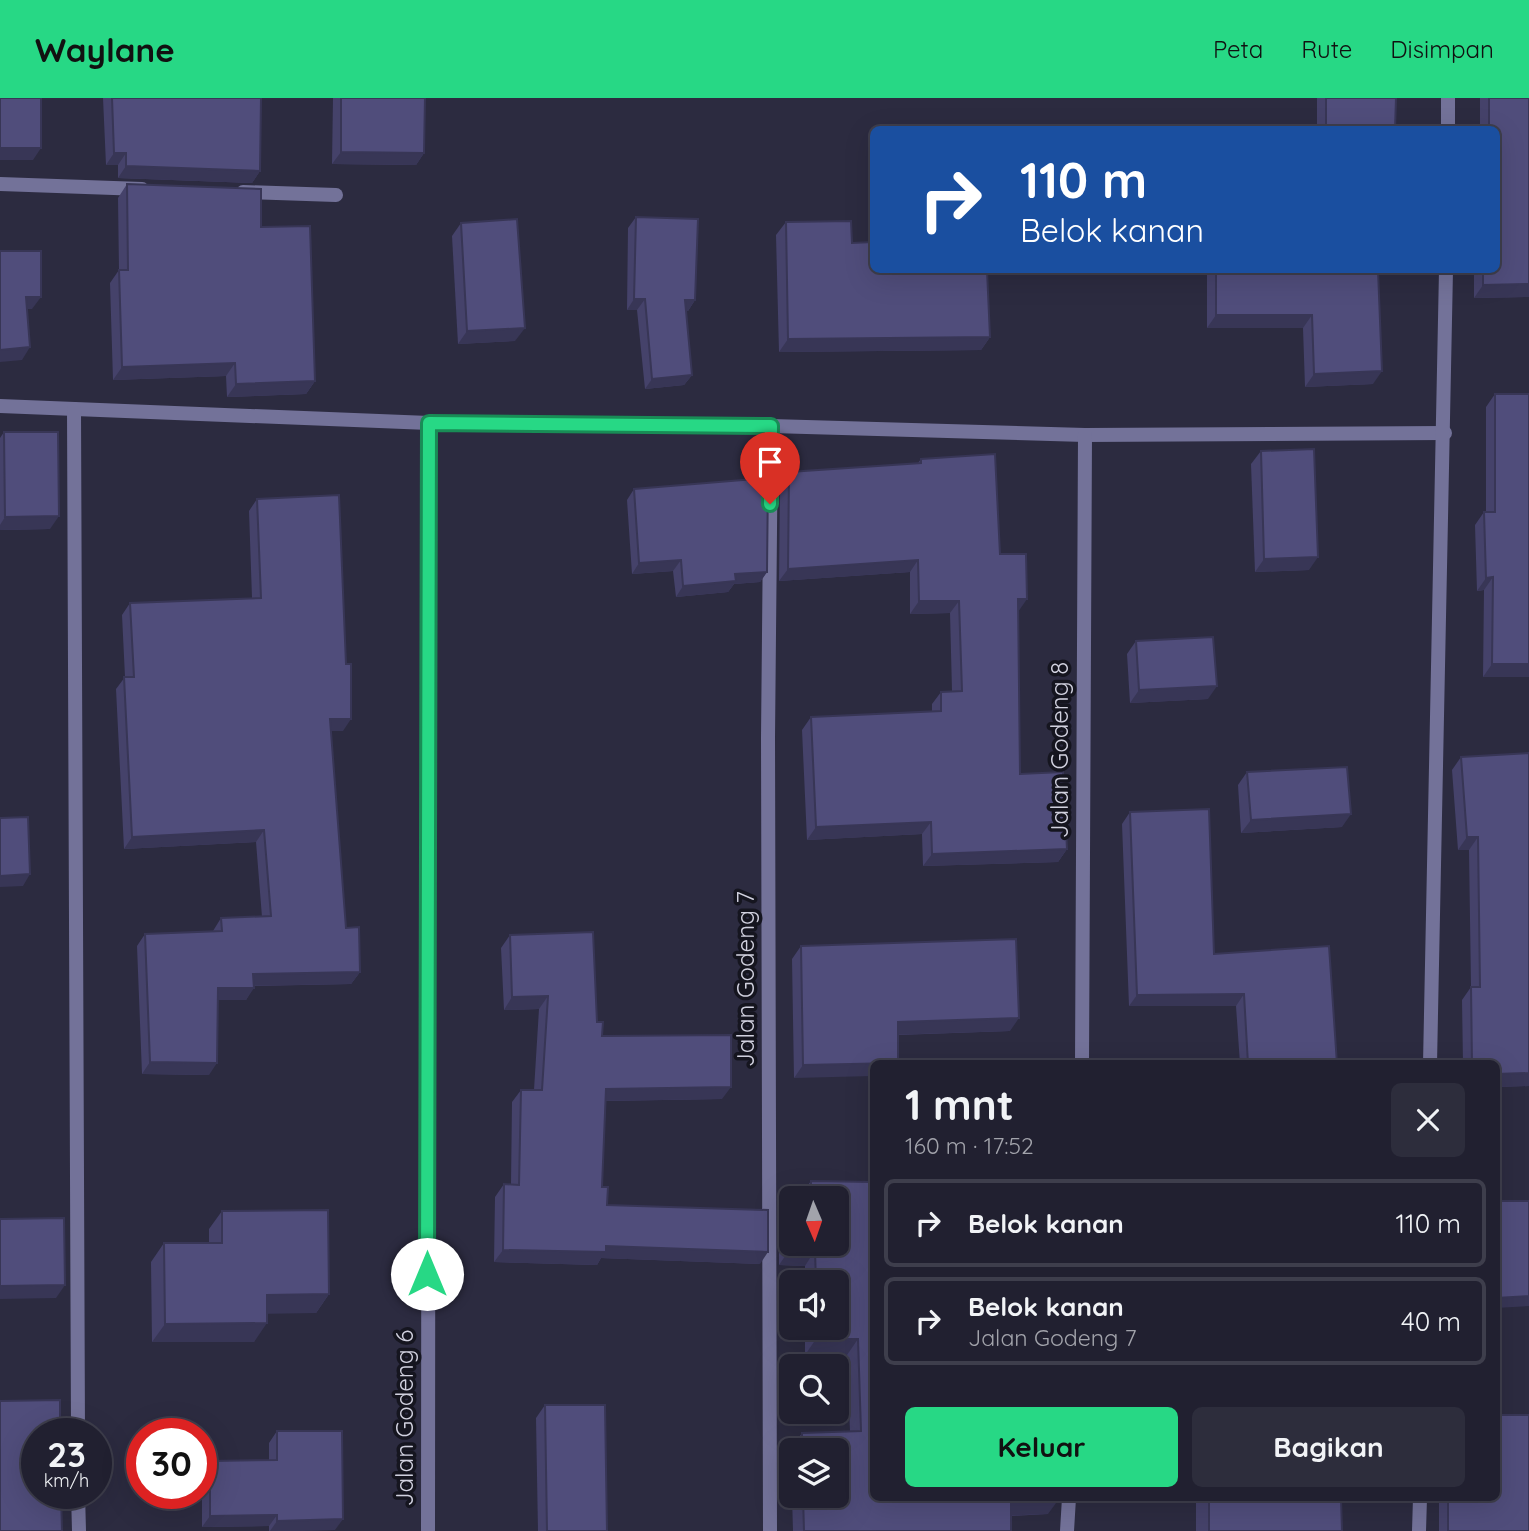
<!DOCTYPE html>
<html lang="id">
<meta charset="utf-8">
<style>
:root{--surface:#212030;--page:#2d2d3c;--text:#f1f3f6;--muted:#a2a3ab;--line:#3e3e4c;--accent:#27d885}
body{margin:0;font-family:Quicksand,sans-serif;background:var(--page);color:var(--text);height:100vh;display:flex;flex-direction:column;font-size:26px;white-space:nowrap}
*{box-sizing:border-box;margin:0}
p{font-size:23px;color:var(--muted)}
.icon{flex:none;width:38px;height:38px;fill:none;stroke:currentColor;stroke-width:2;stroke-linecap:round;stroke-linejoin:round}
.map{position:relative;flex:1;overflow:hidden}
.details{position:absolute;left:870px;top:962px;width:630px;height:441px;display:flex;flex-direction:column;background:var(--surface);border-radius:10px;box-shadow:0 7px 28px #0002,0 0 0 2px var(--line)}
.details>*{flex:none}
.hud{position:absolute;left:870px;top:28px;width:630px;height:147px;border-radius:10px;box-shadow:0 7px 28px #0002,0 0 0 2px var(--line);background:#1a4fa0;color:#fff;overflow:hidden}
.needle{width:46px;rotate:178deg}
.controls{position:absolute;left:779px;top:1088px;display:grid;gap:14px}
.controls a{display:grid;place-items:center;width:70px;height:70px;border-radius:10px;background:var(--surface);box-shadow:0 7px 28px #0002,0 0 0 2px var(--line);font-size:35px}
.speed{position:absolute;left:21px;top:1320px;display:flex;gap:14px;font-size:35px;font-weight:700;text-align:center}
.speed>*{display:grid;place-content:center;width:91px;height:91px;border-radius:50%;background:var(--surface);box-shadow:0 7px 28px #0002,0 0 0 2px var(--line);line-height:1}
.speed small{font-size:18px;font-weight:400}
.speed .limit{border:10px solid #d22;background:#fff;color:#111}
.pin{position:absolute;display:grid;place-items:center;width:60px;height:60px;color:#fff;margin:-72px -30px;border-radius:50% 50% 50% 0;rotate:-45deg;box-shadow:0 0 7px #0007}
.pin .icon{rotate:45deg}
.me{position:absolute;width:77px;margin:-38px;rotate:0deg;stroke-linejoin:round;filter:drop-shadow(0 0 5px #0008)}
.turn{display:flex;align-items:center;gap:24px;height:147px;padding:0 35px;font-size:32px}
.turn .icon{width:91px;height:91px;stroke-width:2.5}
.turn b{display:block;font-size:49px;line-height:60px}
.round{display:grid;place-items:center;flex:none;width:74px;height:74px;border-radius:10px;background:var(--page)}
.summary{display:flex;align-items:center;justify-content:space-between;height:119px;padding:0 35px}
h1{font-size:42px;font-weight:700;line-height:52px}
.action{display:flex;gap:14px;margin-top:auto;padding:14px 35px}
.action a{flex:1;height:80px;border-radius:10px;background:var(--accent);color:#111;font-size:28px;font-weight:700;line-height:80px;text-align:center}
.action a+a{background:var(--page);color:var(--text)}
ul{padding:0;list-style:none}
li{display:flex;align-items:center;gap:21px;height:88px;margin:0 14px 10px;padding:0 21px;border:4px solid var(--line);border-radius:10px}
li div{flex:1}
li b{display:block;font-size:26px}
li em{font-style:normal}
header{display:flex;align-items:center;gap:42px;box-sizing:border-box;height:98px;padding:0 35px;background:var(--accent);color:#111}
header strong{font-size:33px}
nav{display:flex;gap:38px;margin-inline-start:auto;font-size:24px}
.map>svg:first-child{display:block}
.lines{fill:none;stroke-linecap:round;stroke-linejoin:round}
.minor{stroke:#737299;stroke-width:14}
.wall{fill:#45426a}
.shaded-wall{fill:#383656}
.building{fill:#504d7b;stroke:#383656;stroke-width:2}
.route-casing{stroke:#198c56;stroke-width:18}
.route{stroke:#27d885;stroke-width:12}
.labels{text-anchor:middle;stroke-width:7;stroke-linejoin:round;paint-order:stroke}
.street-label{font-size:24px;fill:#d1d1df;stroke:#15151f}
</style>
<header>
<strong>Waylane</strong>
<nav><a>Peta</a><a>Rute</a><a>Disimpan</a></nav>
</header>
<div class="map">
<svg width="1529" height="1433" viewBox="0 0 1529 1433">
<rect width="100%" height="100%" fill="#2c2b40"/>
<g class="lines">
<g class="minor">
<polyline points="1448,32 1448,0"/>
<polyline points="0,86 142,91"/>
<polyline points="243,94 336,97"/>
<polyline points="0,308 429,325 771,328 1085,337 1445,335"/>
<polyline points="74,311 78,1335"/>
<polyline points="1082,966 1085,337"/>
<polyline points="1430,966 1446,172"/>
<polyline points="78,1395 79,1433"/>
<polyline points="428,1433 429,325"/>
<polyline points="770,1433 768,640 771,328"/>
<polyline points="1067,1433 1069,1400"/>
<polyline points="1419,1433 1420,1400"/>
</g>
</g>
<g class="wall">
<polygon points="103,0 261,0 260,73 252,85 118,80 118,67 106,67"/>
<polygon points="333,0 425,0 424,55 416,67 332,66"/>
<polygon points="1317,0 1396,0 1395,32 1317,32"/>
<polygon points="1480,0 1529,0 1529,199 1474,200 1474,172 1496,172 1496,32 1480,32"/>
<polygon points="127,86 261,129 315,283 306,296 227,299 226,278 113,282 110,185 119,172 118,100"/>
<polygon points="636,119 695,202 688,213 686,213 692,277 684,287 645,291 637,212 627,212 628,130"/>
<polygon points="786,124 852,145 990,239 981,252 779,254 776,137"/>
<polygon points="461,125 515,243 458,246 452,138"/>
<polygon points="1207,172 1378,172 1373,286 1305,289 1303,230 1207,230"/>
<polygon points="1495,296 1529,296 1529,579 1483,579 1484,492 1477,493 1475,427 1484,414 1486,414 1486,309"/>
<polygon points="4,334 50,431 0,432 0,340"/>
<polygon points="1261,353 1309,472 1255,474 1251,366"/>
<polygon points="921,361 1000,456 1018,514 1020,676 1067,751 1058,764 923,768 922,736 807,742 802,632 811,619 932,613 932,606 941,594 952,593 950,515 910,516 910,474 779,483 780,387 789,374 918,365"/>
<polygon points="634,391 767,474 760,484 734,486 728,494 676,499 673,473 632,476 627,402"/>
<polygon points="257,401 343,633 330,633 346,830 360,874 351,886 254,888 246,902 218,902 209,977 142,976 137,848 145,836 213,833 221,820 262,819 256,744 124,751 116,591 125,579 122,517 130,505 252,500 249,413"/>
<polygon points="1136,543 1208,601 1130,605 1127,556"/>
<polygon points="1461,659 1529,988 1496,989 1496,966 1463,966 1462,902 1471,889 1469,752 1458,752 1452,672"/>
<polygon points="1247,674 1342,729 1241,735 1238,687"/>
<polygon points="1130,714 1214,856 1337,966 1240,966 1236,908 1129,908 1122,726"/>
<polygon points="510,837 597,924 602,938 722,1001 606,1003 602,1089 607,1107 760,1166 601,1160 597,1167 494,1164 495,1099 504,1086 511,1086 512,1004 521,992 534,992 539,911 504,912 501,850"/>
<polygon points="801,848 1010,933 898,937 794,980 792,861"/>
<polygon points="811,1083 873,1084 873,1400 1048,1416 1011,1418 1011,1433 793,1433 792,1398 836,1398 836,1353 791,1353 791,1363 791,1351 802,1335 850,1334 847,1257 805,1257 805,1230 836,1230 836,1185 805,1185 805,1168 779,1167 779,1125 790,1110 791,1146 836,1101 800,1101 800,1098"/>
<polygon points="222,1113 329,1196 316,1215 267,1215 254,1244 152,1244 151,1164 164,1145 209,1145 209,1131"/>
<polygon points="545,1307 607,1433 538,1433 536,1320"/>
<polygon points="277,1333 335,1432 269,1433 269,1428 202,1429 202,1374 210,1363 269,1362 269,1345"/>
<polygon points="1196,1400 1341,1400 1342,1433 1196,1433"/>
<polygon points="1439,1400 1496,1400 1529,1433 1439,1433"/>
</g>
<g class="shaded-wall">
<polygon points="0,50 41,50 33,62 0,62"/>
<polygon points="341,54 424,55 416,67 332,66"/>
<polygon points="114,55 126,55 118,67 106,67"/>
<polygon points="126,68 260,73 252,85 118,80"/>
<polygon points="1529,186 1529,199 1474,200 1483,187"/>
<polygon points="26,199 41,199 32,211 18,211"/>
<polygon points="634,201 645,201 637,212 627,212"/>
<polygon points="685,202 695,202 688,213 677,213"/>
<polygon points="1216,217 1312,217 1303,230 1207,230"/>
<polygon points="525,230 515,243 458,246 467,233"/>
<polygon points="990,239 981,252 779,254 788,241"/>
<polygon points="30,249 22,262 0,264 0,252"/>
<polygon points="235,265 226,278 113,282 122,269"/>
<polygon points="1382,273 1373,286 1305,289 1314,276"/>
<polygon points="692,277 684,287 645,291 652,281"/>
<polygon points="315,283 306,296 227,299 236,286"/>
<polygon points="59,418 50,431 0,432 0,427 5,419"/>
<polygon points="1318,459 1309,472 1255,474 1264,461"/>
<polygon points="681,462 673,473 632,476 639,465"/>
<polygon points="918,462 910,474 779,483 788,471"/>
<polygon points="767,474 760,484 734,486 728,494 676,499 683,488 735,476"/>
<polygon points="1493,479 1484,492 1477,493 1486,480"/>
<polygon points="1018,501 1027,501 1018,514"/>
<polygon points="919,503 959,503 950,515 910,516"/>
<polygon points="1492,566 1529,566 1529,579 1483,579"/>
<polygon points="1217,588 1208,601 1130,605 1139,592"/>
<polygon points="330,621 351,621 343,633 321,633"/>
<polygon points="1351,716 1342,729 1241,735 1251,722"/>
<polygon points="931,724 922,736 807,742 816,729"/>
<polygon points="264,732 256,744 124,751 132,739"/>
<polygon points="1467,739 1478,739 1469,752 1458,752"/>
<polygon points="1067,751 1058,764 923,768 932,756"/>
<polygon points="30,776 23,788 0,789 0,778"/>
<polygon points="360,874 351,886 245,888 253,876"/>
<polygon points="218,890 254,890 246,902 210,902"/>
<polygon points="1244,896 1236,908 1129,908 1137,897"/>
<polygon points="548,898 539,911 504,912 512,899"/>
<polygon points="1019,920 1010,933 889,937 898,924"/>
<polygon points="150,964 217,965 209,977 142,976"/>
<polygon points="898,965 898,966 873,966 873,978 794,980 803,967"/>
<polygon points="1529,975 1529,988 1496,989 1496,976"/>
<polygon points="731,989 722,1001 598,1003 606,991"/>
<polygon points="606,1148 768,1154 760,1166 601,1160 597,1167 494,1164 503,1152"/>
<polygon points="790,1151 815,1152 805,1168 779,1167"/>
<polygon points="65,1187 56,1200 0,1201 0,1188"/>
<polygon points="329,1196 316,1215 254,1216 267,1197"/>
<polygon points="1529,1198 1529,1208 1496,1210 1496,1200"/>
<polygon points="267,1225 254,1244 152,1244 165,1226"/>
<polygon points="816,1241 858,1241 847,1257 805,1257"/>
<polygon points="1059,1401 1048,1416 1000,1418 1011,1402"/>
<polygon points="277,1417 269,1428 202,1429 210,1418"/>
<polygon points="343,1421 335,1432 270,1433 277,1423"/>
</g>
<g class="building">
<rect x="0" y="0" width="41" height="50"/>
<polygon points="112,0 261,0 260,73 126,68 126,55 114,55"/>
<polygon points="341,0 425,0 424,55 341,54"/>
<polygon points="1326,0 1396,0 1395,32 1326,32"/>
<polygon points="1489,0 1529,0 1529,186 1483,187 1483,172 1496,172 1496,32 1489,32"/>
<polygon points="127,86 261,91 261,129 310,128 315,283 236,286 235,265 122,269 119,172 128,172"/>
<polygon points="636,119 698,121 695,202 685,202 692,277 652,281 645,201 634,201"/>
<polygon points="517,121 525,230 467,233 461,125"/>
<polygon points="851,123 852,145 873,144 873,172 987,172 990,239 788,241 786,124"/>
<polygon points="0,153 41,153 41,199 26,199 30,249 0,252"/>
<polygon points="1216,172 1378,172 1382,273 1314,276 1312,217 1216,217"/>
<polygon points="1495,296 1529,296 1529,566 1492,566 1493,479 1486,480 1484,414 1495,414"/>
<polygon points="4,334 58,334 59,418 5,419"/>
<polygon points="1314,351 1318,459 1264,461 1261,353"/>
<polygon points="995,356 1000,456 1026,456 1027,501 1018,501 1020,676 1063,674 1067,751 932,756 931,724 816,729 811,619 941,613 941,594 962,593 959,503 919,503 918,462 788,471 789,374 921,365 921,361"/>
<polygon points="768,380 767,474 735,476 736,483 683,488 681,462 639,465 634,391"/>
<polygon points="339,397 346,566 351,566 351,621 330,621 346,830 359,829 360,874 253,876 254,890 218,890 217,965 150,964 145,836 222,833 221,820 271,818 264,732 132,739 124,579 134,579 130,505 261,500 257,401"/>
<polygon points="1213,539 1217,588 1139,592 1136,543"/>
<polygon points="1529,655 1529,975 1496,976 1496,966 1472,966 1471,889 1480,889 1478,739 1467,739 1461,659"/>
<polygon points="1347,669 1351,716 1251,722 1247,674"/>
<polygon points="1209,711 1214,856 1329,848 1337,966 1248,966 1244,896 1137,897 1130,714"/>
<polygon points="28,719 30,776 0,778 0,720"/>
<polygon points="593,834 597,924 603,924 602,938 731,937 731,989 606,991 602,1089 608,1089 607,1107 768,1112 768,1154 606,1148 606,1154 503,1152 504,1086 519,1087 521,992 542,992 548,898 512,899 510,837"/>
<polygon points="1016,841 1019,920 898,924 898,965 803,967 801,848"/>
<polygon points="811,1083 873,1084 873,1400 1059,1400 1011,1402 1011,1433 804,1433 803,1398 836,1398 836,1353 802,1353 802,1335 861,1333 858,1241 816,1241 816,1230 836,1230 836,1185 816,1185 815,1152 790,1151 790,1110 791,1110 791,1146 836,1146 836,1101 811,1101"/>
<polygon points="1496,1103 1529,1103 1529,1198 1496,1200"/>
<polygon points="328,1112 329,1196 267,1197 267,1225 165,1226 164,1145 222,1145 222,1113"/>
<polygon points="64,1120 65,1187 0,1188 0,1121"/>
<polygon points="60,1302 60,1335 37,1335 37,1395 61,1395 62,1433 0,1433 0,1303"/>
<polygon points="545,1307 605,1307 607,1433 547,1433"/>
<polygon points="1496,1317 1529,1317 1529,1433 1448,1433 1448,1400 1496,1400"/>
<polygon points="277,1333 342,1333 343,1421 277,1423 277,1417 210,1418 210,1363 277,1362"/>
<polygon points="1209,1400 1341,1400 1342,1433 1209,1433"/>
</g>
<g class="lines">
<defs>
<polyline id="route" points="427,1176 429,325 771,328 770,406"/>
</defs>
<use href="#route" class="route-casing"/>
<use href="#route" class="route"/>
</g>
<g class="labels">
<g class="street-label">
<text transform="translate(1060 652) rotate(-90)" y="8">Jalan Godeng 8</text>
<text transform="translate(746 881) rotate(-90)" y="8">Jalan Godeng 7</text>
<text transform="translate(405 1320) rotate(-90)" y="8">Jalan Godeng 6</text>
</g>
</g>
</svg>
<div class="controls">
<a><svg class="needle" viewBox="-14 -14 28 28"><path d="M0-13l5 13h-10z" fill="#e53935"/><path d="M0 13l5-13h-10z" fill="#a2a3ab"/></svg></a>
<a><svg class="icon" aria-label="sound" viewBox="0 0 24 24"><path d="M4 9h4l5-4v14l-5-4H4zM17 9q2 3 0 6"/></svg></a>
<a><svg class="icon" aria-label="search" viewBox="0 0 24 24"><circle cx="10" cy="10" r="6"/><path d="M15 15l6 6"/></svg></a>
<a><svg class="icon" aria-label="layers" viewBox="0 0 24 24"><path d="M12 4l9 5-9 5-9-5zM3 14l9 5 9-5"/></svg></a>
</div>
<div class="speed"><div>23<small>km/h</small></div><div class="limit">30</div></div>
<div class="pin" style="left:770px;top:406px;background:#d93025"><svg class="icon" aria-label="arrive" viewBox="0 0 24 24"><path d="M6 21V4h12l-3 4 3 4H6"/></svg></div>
<svg class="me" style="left:427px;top:1176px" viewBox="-20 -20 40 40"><circle r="19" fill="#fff"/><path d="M0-13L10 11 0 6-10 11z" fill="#27d885"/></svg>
<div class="hud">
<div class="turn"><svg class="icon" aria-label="right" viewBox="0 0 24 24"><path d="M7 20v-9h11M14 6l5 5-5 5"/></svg><div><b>110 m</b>Belok kanan</div></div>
</div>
<section class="details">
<div class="summary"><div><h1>1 mnt</h1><p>160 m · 17:52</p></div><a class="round"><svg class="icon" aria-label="close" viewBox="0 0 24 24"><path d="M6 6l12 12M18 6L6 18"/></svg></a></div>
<ul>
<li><svg class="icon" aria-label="right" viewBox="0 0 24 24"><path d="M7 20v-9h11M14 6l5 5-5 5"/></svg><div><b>Belok kanan</b></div><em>110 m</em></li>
<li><svg class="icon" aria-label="right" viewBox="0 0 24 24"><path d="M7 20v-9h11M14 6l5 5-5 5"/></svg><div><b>Belok kanan</b><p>Jalan Godeng 7</p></div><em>40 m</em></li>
</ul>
<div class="action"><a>Keluar</a><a>Bagikan</a></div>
</section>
</div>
